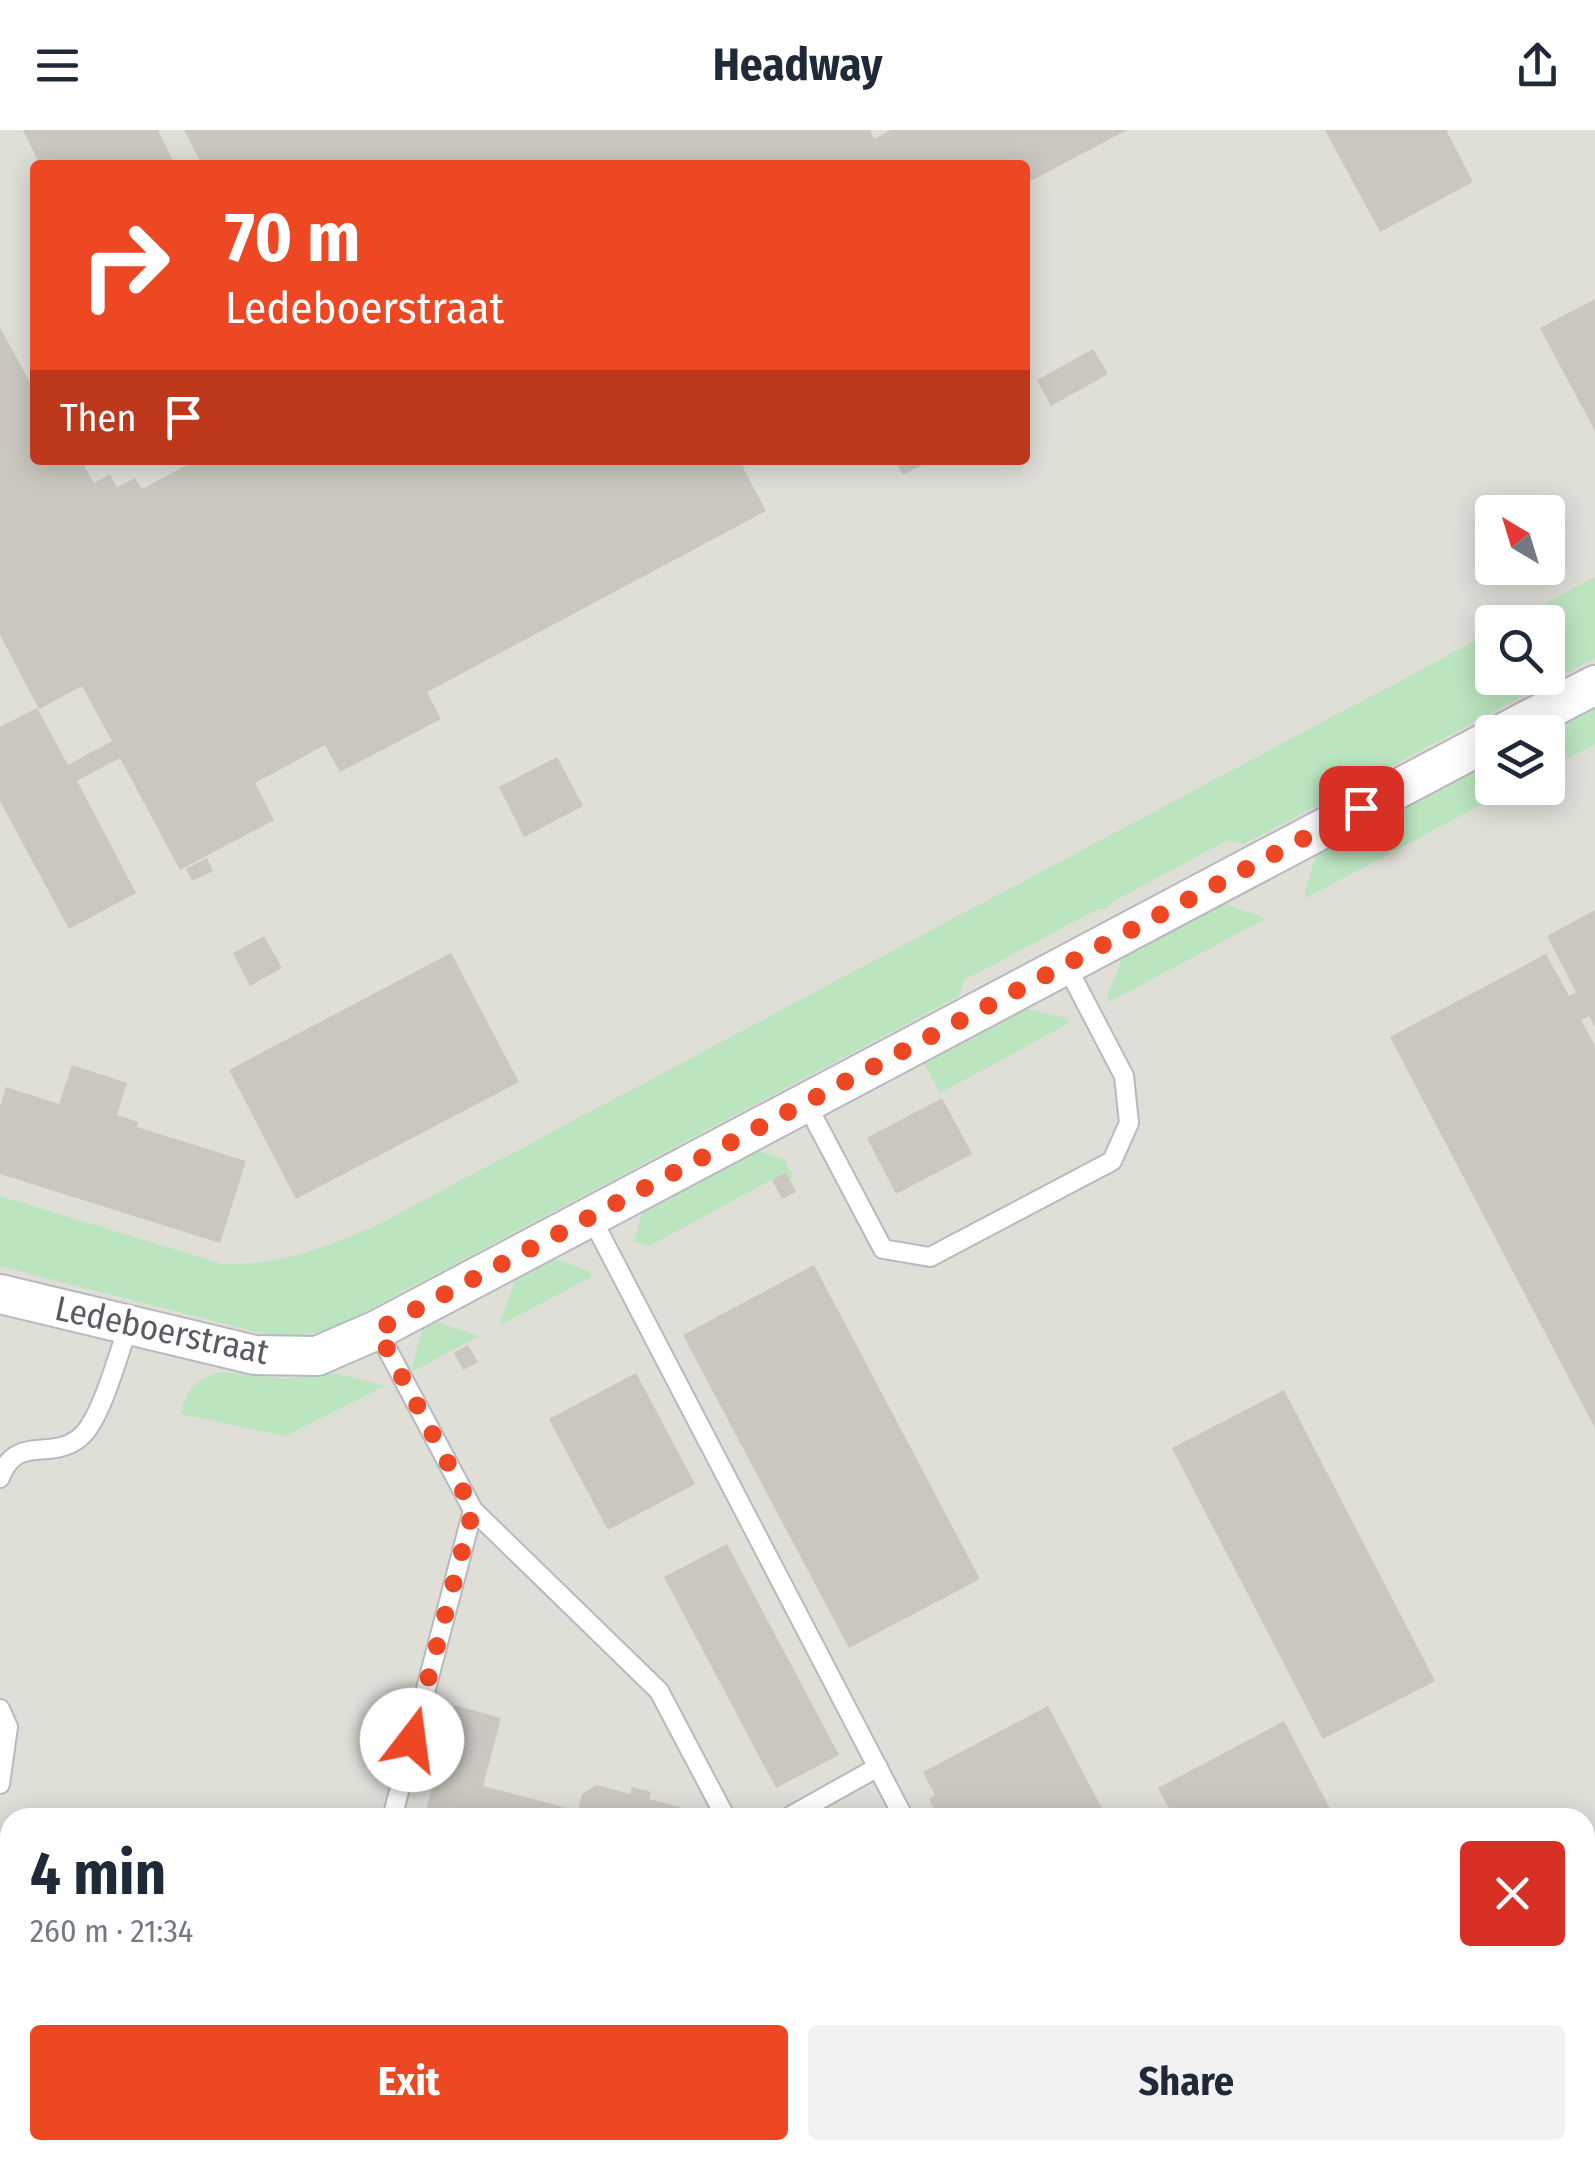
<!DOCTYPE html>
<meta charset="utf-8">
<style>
:root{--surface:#fff;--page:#f2f2f3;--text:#1f2937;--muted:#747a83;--accent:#ee4724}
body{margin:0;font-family:"Fira Sans Condensed",sans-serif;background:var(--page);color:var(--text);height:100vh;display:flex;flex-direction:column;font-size:38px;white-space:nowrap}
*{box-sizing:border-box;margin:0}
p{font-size:32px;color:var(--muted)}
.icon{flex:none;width:55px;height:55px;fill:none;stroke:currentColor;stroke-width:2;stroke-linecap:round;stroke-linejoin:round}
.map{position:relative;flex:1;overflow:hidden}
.drawer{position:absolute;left:0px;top:1678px;width:1595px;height:352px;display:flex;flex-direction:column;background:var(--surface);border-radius:30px 30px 0 0;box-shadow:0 5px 25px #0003}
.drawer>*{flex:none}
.hud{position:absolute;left:30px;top:30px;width:1000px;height:305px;border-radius:10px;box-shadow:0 5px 25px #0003;background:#ee4724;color:#fff;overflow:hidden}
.needle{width:65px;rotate:322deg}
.buttons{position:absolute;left:1475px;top:365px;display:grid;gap:20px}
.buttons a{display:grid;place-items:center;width:90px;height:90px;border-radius:10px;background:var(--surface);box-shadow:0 5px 25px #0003;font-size:50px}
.pin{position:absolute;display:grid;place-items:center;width:85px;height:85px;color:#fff;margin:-42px;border-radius:20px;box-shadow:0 5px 15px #0006}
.me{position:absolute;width:110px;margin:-55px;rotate:15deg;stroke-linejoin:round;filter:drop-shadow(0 0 8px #0008)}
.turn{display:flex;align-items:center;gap:35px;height:210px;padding:0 30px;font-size:45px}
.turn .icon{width:130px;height:130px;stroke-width:2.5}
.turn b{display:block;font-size:70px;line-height:85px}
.then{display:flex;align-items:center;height:95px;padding:0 30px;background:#0003;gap:20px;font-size:38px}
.round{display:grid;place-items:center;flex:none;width:105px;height:105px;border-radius:10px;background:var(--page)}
.overview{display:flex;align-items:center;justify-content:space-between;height:170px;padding:0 30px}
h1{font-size:60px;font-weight:700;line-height:75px}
.primary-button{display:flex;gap:20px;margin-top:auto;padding:20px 30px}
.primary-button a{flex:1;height:115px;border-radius:10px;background:var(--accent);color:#fff;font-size:40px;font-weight:700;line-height:115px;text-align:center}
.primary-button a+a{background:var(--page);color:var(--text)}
header{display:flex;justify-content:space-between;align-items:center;height:130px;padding:0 30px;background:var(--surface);font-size:45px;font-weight:700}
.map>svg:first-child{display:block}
.industrial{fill:#dfded7;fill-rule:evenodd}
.green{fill:#bae5bf}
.building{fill:#c9c7bf}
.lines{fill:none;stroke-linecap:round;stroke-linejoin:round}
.service-casing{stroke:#b8b9bf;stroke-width:22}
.minor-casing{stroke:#b8b9bf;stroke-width:42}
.service{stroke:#fff;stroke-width:18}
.minor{stroke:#fff;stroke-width:38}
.route{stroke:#ee4724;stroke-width:18;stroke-dasharray:0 32.4}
.labels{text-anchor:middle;stroke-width:8;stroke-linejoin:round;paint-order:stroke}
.street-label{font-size:35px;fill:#585b61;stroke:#fff}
</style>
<header><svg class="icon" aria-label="menu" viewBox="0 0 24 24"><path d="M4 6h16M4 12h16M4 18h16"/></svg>Headway<svg class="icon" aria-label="share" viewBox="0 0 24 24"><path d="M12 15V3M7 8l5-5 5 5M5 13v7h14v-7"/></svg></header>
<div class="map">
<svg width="1595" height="2029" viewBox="0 0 1595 2029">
<rect width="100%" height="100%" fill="#ecebdf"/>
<path class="industrial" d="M0 0H1595V2029H0ZM35 35H1025V330H35ZM1492 382H1548V438H1492ZM1492 492H1548V548H1492ZM1492 602H1548V658H1492ZM10 1688H1585V2020H10Z"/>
<g class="green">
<path d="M1595 447V528L1244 714 1228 710 1110 773 1106 780 1098 779 964 850 959 866 336 1197 305 1205 272 1206 0 1136V1066L222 1134C279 1136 328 1117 379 1094L1492 502V548H1548V492H1510Z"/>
<polygon points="1595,577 1595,614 1548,639 1546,602"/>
<polygon points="1492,631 1492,658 1513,658 1306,768 1305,762 1316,725"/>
<polygon points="1224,774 1260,786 1263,790 1109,872 1107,866 1123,827"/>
<polygon points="1027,879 1065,888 1069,893 940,963 924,933"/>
<polygon points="758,1021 784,1029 794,1047 790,1050 786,1042 649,1116 634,1112 642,1083"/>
<polygon points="555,1129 589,1141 592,1146 499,1196 515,1150"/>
<polygon points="437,1192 479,1206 411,1242 422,1200"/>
<path d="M222 1242 285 1249 335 1243 385 1256 285 1306 181 1284C185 1260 198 1247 222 1242Z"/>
</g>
<g class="building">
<polygon points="23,0 158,0 175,35 40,35"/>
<polygon points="184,0 870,0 874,9 891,0 1127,0 1025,54 1025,35 202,35"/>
<polygon points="1325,0 1446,0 1473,52 1380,102"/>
<polygon points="1595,169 1595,301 1540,198"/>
<polygon points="0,197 35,262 35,330 81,330 94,353 110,344 117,357 135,348 142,359 197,330 739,330 766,381 427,562 441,589 340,642 325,615 255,653 274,690 180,740 120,628 77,651 136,763 69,799 0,671 0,597 37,578 68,635 112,611 82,556 39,579 0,505"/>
<polygon points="1093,219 1108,244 1051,276 1037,250"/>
<polygon points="895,330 932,330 903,345"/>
<polygon points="557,627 583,676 524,707 499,657"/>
<polygon points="207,728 213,741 192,751 186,739"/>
<polygon points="1595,780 1595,897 1589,886 1581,890 1595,916 1595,1298 1390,907 1546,824 1569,866 1576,862 1547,806"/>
<polygon points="264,806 282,838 250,856 233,823"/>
<polygon points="451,823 519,952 296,1069 229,940"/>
<polygon points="72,935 127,953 117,985 138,992 137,997 246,1031 220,1113 0,1044 0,977 6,957 59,974"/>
<polygon points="942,968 972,1024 896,1064 867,1008"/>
<polygon points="786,1042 796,1062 782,1069 772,1050"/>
<polygon points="814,1135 980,1449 849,1518 683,1205"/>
<polygon points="468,1215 478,1232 463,1240 454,1223"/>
<polygon points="636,1243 695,1354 608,1400 549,1289"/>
<polygon points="1284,1260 1435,1551 1323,1609 1172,1318"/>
<polygon points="727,1414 839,1625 776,1658 664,1447"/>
<polygon points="454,1575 501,1588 483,1656 578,1681 582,1664 597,1655 630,1664 632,1657 651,1662 649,1669 683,1678 688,1688 424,1688"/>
<polygon points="1048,1576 1107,1688 939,1688 929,1669 935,1665 923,1642"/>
<polygon points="1284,1591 1335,1688 1174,1688 1158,1658"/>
<polygon points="336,2020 622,2020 620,2029 334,2029"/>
<polygon points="883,2020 993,2020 991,2029 881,2029"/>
<polygon points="1115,2020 1283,2020 1288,2029 1120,2029"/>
</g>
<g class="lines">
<defs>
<g id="service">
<polyline points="806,973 883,1119 930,1127 1112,1031 1129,993 1124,946 1066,835"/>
<polyline points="591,1087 904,1688"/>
<polyline points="377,1200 473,1380 659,1561 726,1688"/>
<path d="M0 1348C16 1304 48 1331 78 1309 101 1293 118 1223 129 1195"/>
<polyline points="0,1579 8,1597 0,1654"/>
<polyline points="392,1688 473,1380"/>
<polyline points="787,1688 878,1637"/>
<polyline points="0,1885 10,1887"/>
<polyline points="0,1976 10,1977"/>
<polyline points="1077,2020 1082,2029"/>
<polyline points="301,2029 304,2020"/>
<polyline points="794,2029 797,2020"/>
</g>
<g id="minor">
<polyline points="1505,602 1595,555"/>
<polyline points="0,1164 255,1225 317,1226 377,1200 1492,609"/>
</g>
</defs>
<use href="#service" class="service-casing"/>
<use href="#minor" class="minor-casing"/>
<use href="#service" class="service"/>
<use href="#minor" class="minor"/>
</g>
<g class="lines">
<polyline class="route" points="412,1610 473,1380 377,1200 1361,678"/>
</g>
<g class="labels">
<g class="street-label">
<text transform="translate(162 1200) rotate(12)" y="12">Ledeboerstraat</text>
</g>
</g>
</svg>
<div class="buttons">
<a><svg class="needle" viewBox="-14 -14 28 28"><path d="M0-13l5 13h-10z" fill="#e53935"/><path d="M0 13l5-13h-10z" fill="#747a83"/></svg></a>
<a><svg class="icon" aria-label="search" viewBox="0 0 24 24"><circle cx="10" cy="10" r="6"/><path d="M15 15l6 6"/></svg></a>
<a><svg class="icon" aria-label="layers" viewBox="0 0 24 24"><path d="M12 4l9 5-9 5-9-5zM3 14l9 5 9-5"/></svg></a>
</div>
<div class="pin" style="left:1361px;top:678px;background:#d93025"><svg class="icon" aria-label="arrive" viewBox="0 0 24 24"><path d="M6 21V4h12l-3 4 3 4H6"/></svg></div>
<svg class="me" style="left:412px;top:1610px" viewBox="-20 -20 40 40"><circle r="19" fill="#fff"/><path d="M0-13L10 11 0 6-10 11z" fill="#ee4724"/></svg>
<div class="hud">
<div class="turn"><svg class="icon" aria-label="right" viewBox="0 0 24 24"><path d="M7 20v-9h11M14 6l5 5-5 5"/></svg><div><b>70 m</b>Ledeboerstraat</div></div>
<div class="then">Then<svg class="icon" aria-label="arrive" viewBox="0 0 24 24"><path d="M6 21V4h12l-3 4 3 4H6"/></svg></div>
</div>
<section class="drawer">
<div class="overview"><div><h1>4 min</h1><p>260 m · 21:34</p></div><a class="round" style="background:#d93025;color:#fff"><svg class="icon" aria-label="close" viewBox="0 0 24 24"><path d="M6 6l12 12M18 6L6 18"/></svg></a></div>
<div class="primary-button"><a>Exit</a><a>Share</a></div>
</section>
</div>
